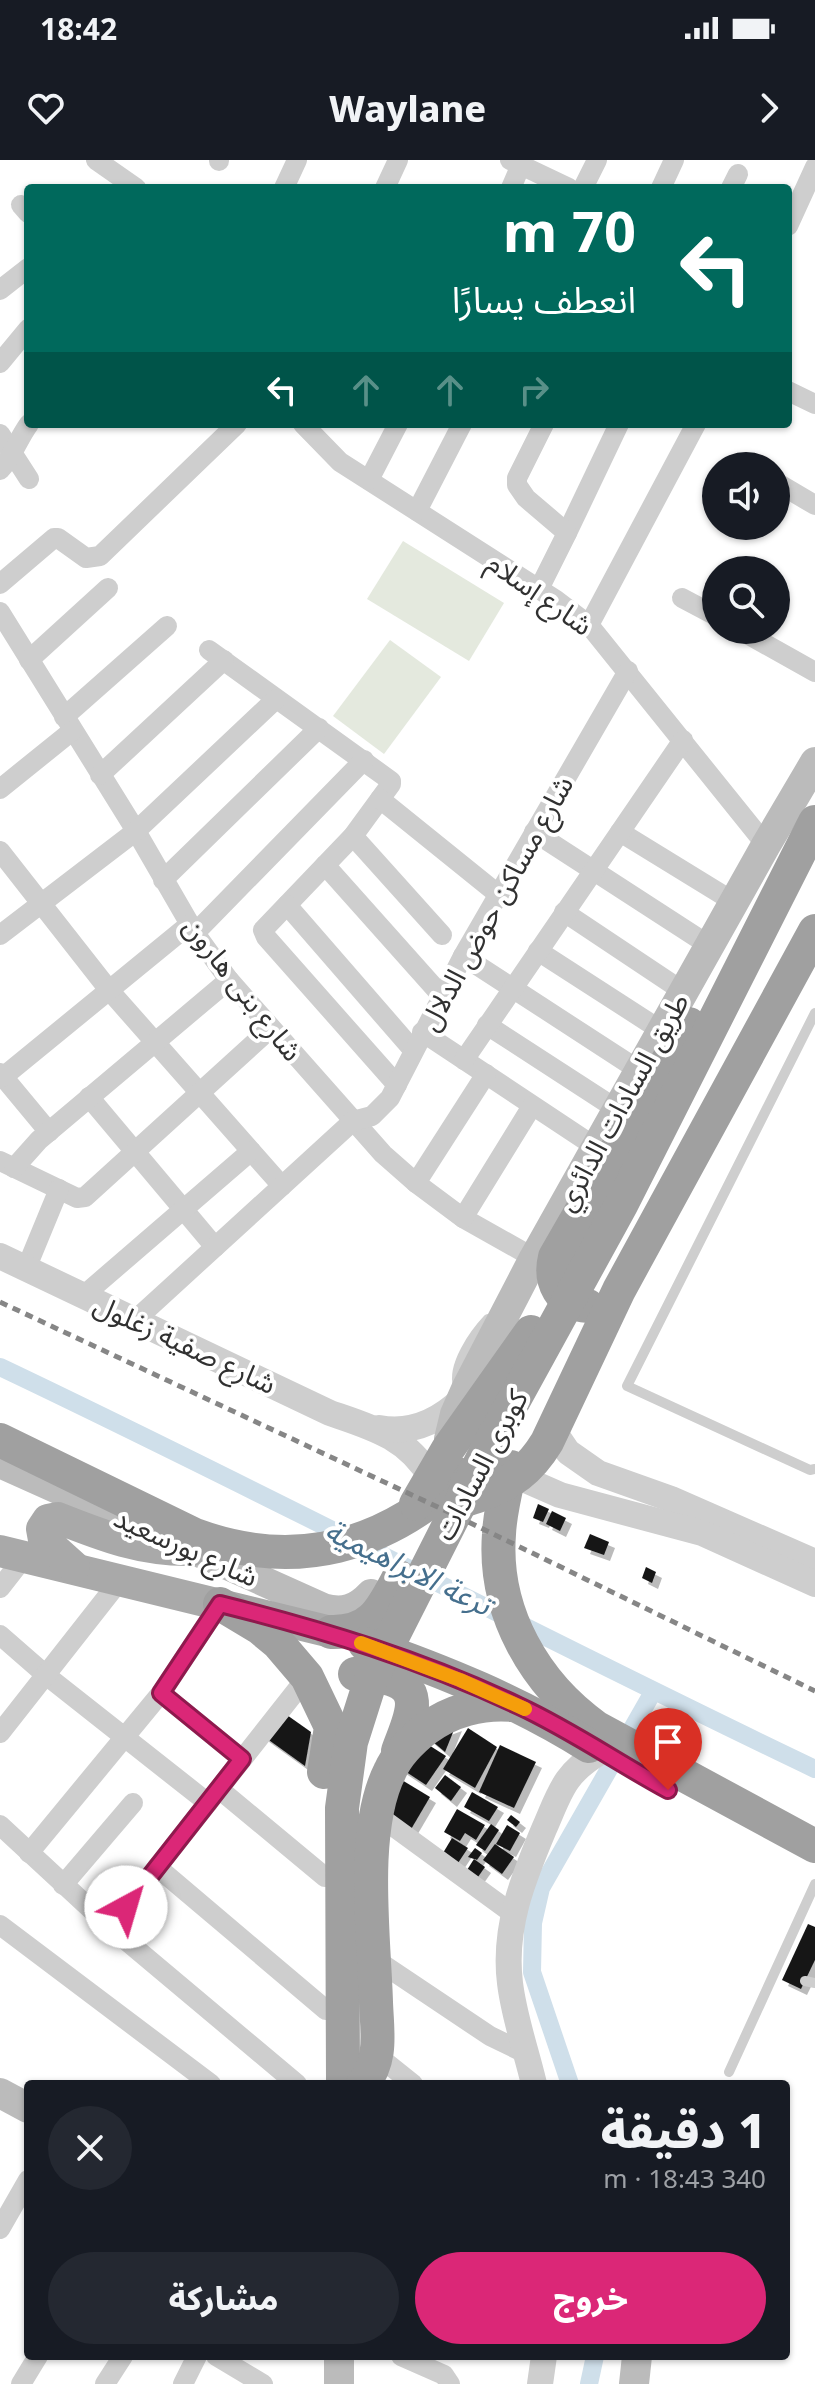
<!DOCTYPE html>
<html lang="ar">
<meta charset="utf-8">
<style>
:root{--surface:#171b24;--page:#242831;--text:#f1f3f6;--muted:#9ea1a6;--accent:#db2777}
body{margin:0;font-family:"Noto Sans","Noto Sans Arabic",sans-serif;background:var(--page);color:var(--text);direction:rtl;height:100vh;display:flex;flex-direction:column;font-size:30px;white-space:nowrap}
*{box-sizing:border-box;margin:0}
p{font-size:26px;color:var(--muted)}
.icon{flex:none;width:44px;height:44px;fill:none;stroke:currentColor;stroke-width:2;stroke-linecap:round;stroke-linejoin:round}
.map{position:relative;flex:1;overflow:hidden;direction:ltr}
.panel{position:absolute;left:24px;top:1920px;width:766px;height:280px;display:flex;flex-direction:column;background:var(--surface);border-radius:8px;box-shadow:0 2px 6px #0004;direction:rtl}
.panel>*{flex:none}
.top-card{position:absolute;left:24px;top:24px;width:768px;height:244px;border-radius:8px;box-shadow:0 2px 6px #0004;direction:rtl;background:#00695c;color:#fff;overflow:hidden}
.buttons{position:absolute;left:702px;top:292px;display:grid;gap:16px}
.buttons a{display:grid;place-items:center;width:88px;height:88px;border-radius:50%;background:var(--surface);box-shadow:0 2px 6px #0004;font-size:40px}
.pin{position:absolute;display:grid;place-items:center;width:68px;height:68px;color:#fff;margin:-82px -34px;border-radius:50% 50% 50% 0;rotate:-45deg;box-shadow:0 0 8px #0007}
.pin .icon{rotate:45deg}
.me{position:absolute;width:88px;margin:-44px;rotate:39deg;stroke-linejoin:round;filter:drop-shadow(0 0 6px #0008)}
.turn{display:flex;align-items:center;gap:28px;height:168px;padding:0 24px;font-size:36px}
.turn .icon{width:104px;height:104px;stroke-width:2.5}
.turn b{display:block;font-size:56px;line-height:68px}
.lanes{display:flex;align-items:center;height:76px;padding:0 24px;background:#0003;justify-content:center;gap:40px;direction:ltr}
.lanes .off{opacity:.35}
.round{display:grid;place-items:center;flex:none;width:84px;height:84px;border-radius:42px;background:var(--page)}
.overview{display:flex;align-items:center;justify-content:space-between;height:136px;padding:0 24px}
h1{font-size:48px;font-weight:800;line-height:60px}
.primary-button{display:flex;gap:16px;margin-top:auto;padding:16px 24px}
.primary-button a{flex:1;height:92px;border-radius:48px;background:var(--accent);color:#fff;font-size:32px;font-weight:800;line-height:92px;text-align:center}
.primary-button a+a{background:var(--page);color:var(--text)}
.status{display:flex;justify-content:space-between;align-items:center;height:56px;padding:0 40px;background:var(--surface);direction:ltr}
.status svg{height:22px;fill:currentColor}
header{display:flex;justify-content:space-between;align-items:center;height:104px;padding:0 24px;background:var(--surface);font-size:36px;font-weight:800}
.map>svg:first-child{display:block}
.green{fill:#e4e9de}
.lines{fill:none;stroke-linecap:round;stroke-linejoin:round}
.canal{stroke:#cfdfea;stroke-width:18}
.building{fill:#181818;filter:url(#shadow)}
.service{stroke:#cecece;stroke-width:10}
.minor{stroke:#cecece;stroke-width:20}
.tertiary{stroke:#cecece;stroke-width:26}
.secondary{stroke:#bbb;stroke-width:30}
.primary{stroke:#a9a9a9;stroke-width:32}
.trunk{stroke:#a0a0a0;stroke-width:34}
.rail{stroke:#868686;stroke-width:5;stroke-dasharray:8 6;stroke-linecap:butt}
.route-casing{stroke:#8e194d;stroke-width:20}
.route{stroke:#db2777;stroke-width:14}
.slow{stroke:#f59e0b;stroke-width:14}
.labels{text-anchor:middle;stroke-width:8;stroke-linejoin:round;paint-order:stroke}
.street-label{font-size:28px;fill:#313131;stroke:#fff}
.water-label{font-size:30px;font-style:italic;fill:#456f8d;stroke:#fff}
</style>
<div class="status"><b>18:42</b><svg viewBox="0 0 49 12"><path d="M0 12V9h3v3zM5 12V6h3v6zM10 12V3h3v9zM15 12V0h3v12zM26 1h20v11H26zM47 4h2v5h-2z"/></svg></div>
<header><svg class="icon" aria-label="forward" viewBox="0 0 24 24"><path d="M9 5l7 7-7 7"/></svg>Waylane<svg class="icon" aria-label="heart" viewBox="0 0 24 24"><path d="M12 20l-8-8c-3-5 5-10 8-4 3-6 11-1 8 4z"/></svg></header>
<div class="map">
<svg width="815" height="2224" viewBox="0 0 815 2224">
<defs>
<filter id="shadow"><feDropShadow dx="6" dy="6" stdDeviation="0" flood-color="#0004"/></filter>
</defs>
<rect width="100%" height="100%" fill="#fff"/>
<g class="green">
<polygon points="403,381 504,443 469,501 367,439"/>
<polygon points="390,480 441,517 384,594 333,556"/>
</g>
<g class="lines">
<g class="canal">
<path d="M0 1207C274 1337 542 1479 815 1609"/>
<polyline points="570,1924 532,1812 533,1763 541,1728 653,1532"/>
<polyline points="589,2224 595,2196"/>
</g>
</g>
<g class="building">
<polygon points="538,1344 549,1349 543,1362 533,1358"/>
<polygon points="552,1351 566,1358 560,1371 546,1364"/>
<polygon points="590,1374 609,1382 604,1395 584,1388"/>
<polygon points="646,1407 656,1412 652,1423 642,1418"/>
<polygon points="277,1548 311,1572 305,1606 259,1573"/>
<polygon points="456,1565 445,1592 426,1576"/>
<polygon points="468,1568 497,1587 475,1628 443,1609"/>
<polygon points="413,1575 446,1596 426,1625 394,1604"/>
<polygon points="500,1585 536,1602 514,1648 479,1632"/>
<polygon points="377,1605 430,1637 410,1671 366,1645"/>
<polygon points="445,1615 461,1627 451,1641 435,1628"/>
<polygon points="472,1632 498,1647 489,1661 464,1647"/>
<polygon points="457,1649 485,1665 476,1680 465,1673 460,1681 444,1672"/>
<polygon points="511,1655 520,1662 516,1667 507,1660"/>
<polygon points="491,1664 499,1670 485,1691 476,1685"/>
<polygon points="507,1665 520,1673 510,1691 496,1684"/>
<polygon points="452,1678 468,1688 458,1703 443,1693"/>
<polygon points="495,1684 514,1697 502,1714 483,1700"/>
<polygon points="475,1688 482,1693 477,1700 468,1697"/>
<polygon points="474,1699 485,1707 478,1717 467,1710"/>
<polygon points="808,1764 815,1767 815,1800 801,1829 782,1820"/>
</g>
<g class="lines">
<g class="service">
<polyline points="815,853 627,1226 810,1310 815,1309"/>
<path d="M458 1226C452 1205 474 1174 488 1159"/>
<polyline points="805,1821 815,1823"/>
<polyline points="729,1912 815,1724"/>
</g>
<g class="minor">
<polyline points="96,0 136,28"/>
<polyline points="510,0 569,28"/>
<polyline points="219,1 219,0"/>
<polyline points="284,28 297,0"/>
<polyline points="385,28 398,0"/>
<polyline points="511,28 523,0"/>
<polyline points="583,28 597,0"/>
<polyline points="661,28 674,0"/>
<polyline points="731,28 738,14"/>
<polyline points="21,45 28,53"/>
<polyline points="788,66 815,7"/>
<polyline points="0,130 28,108"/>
<polyline points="0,203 28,169"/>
<polyline points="788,231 815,244"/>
<polyline points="303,264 340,302 556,440 589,465 766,685"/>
<polyline points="0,274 29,319"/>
<path d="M0 310C13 296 18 279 29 264"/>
<polyline points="369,320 398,264"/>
<polyline points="776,322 815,345"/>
<polyline points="417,351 462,264"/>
<polyline points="567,373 619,264"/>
<polyline points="0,424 54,378 58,378 86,398 100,396 237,264"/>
<polyline points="539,429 567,373 526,338 517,325 517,318 544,264"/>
<polyline points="682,438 716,456"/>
<polyline points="0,452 136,671 195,773 229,820 383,994 416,1023 463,1058 534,1098"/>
<polyline points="589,465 696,264"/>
<polyline points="740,470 815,512"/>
<polyline points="209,490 391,621 391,624 353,676 263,770 266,777 397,925"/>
<polyline points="29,500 108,428"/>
<polyline points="64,557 167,466"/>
<polyline points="100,615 224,500"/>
<polyline points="0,629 72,571"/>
<polyline points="380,639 499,735"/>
<polyline points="534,672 710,786"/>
<polyline points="620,672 734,742"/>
<polyline points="353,676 442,775"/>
<polyline points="0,691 109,830 282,1026"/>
<polyline points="325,705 441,835"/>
<polyline points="163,720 319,568"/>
<polyline points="287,745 413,890"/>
<polyline points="564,752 684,832"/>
<polyline points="195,773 364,600"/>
<polyline points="0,775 136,671 276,539"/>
<polyline points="538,791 662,871"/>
<polyline points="463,796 640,911"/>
<polyline points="487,865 618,950"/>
<polyline points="422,872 597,988"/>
<polyline points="464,900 683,580"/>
<polyline points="0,913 49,972"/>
<polyline points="3,917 190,764"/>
<polyline points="89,937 215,1087"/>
<polyline points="0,1001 77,1038 85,1037 271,868"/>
<polyline points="14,1008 39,980 229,820"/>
<polyline points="416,1023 486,914"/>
<polyline points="463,1058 532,946"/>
<polyline points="26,1109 59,1029"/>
<polyline points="83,1136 251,991"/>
<polyline points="133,1162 353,961 372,956 390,938 463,796 628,511"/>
<polyline points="0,1428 25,1396"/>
<polyline points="0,1475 47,1516 208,1643"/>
<polyline points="161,1533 242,1599"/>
<polyline points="0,1573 121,1419"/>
<polyline points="219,1629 325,1717"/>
<polyline points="376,1654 513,1754"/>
<polyline points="0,1665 110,1767 297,1924"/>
<polyline points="29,1693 161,1533 220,1444"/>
<polyline points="157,1707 326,1850"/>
<polyline points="63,1725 133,1643"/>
<polyline points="0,1765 211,1924"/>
<polyline points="110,1767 307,1517"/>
<polyline points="375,1799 490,1876 527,1894"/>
<polyline points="378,1896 413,1924"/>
<polyline points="0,2069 28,2020"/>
<polyline points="216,2196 263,2224"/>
<polyline points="401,2196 444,2215 450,2224"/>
<polyline points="21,2224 38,2196"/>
<polyline points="105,2224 123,2196"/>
<polyline points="183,2224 197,2196"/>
</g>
<g class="tertiary">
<path d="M0 1096 330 1253C371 1267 408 1277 431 1318"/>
<path d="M379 1268C411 1274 439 1261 462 1239"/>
<polyline points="553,1270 568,1292 598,1313 671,1339 815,1402"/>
<polyline points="503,1310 560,1335 702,1373 815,1424"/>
<path d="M534 1924C526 1890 514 1857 510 1823 503 1768 523 1719 544 1669 560 1633 563 1614 600 1592"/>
<polyline points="540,2224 544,2196"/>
</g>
<g class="secondary">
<polyline points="449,1279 455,1254 466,1229 534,1098 766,685 815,602"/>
<path d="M0 1303 323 1448C343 1454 357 1449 371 1434"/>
<polyline points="0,1933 28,1948"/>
<polyline points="339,2224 339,2196"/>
<polyline points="634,2224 637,2196"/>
</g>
<g class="primary">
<polyline points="0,1391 331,1472"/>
<path d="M74 1407 44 1380 42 1369 48 1360 58 1358C103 1376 142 1391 192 1390"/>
</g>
<g class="trunk">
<path d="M588 1146C560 1145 549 1121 555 1097L689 864"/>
<path d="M0 1280 195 1375C296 1412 385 1387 462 1315"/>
<path d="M511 1307C506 1329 500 1351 499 1374 493 1452 535 1524 597 1568L815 1686"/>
<polyline points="416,1344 448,1289 531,1172"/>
<path d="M451 1346C460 1341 470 1339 480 1335 511 1324 530 1310 547 1282L619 1130 815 771"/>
<polyline points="220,1444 260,1468 278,1483 307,1517 331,1567 324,1612"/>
<path d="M331 1472C372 1473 382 1449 399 1417"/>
<path d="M365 1484C443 1511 519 1542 589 1586"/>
<path d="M355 1514C365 1512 375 1515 386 1518 429 1528 408 1562 398 1591"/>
<polyline points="343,1924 342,1648 351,1582 371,1519 491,1282 621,1045 815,662"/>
<path d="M363 1924C383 1899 377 1872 376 1842 374 1776 360 1670 390 1611 397 1595 412 1580 426 1569 450 1551 482 1542 513 1545"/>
</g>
<polyline class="rail" points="0,1142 444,1350 815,1531"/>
</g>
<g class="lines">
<defs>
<path id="route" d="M126 1747 242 1599 161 1533 220 1444C324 1470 422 1500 519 1546 571 1570 618 1603 668 1630"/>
</defs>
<use href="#route" class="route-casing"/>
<use href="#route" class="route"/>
<polyline class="slow" points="361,1483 460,1520 525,1549"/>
</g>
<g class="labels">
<g class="street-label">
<text transform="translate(540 434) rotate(35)" y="10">شارع إسلام</text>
<text transform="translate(496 743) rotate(-61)" y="10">شارع مساكن حوض الدلال</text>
<text transform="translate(243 829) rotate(52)" y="10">شارع بنى هارون</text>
<text transform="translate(622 942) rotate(-61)" y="10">طريق السادات الدائري</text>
<text transform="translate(185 1184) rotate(25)" y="10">شارع صفية زغلول</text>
<text transform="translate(481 1305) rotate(-62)" y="10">كوبرى السادات</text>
<text transform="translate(186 1387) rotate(24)" y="10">شارع بورسعيد</text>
</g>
<g class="water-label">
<text transform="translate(408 1408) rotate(26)" y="10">ترعة الابراهيمية</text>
</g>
</g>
</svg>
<div class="buttons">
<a><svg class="icon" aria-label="sound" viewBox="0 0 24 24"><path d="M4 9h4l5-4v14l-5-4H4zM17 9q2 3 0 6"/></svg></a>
<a><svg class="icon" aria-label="search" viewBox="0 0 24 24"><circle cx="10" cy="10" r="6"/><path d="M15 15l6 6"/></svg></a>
</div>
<div class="pin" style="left:668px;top:1630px;background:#d93025"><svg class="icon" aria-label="arrive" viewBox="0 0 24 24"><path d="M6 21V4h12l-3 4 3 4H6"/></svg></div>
<svg class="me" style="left:126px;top:1747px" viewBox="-20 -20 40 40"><circle r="19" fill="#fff"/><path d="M0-13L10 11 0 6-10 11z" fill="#db2777"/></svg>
<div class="top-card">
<div class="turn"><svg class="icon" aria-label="left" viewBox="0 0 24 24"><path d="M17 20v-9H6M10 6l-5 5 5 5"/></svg><div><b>70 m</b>انعطف يسارًا</div></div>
<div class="lanes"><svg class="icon" aria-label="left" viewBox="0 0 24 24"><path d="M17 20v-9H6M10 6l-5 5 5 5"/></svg><svg class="icon off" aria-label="ahead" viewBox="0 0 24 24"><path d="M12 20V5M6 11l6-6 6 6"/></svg><svg class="icon off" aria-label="ahead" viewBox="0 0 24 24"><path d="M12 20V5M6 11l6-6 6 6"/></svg><svg class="icon off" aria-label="right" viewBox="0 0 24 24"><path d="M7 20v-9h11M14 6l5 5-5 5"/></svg></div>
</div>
<section class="panel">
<div class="overview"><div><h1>1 دقيقة</h1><p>340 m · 18:43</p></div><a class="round"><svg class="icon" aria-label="close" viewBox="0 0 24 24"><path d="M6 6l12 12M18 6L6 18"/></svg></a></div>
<div class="primary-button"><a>خروج</a><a>مشاركة</a></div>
</section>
</div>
